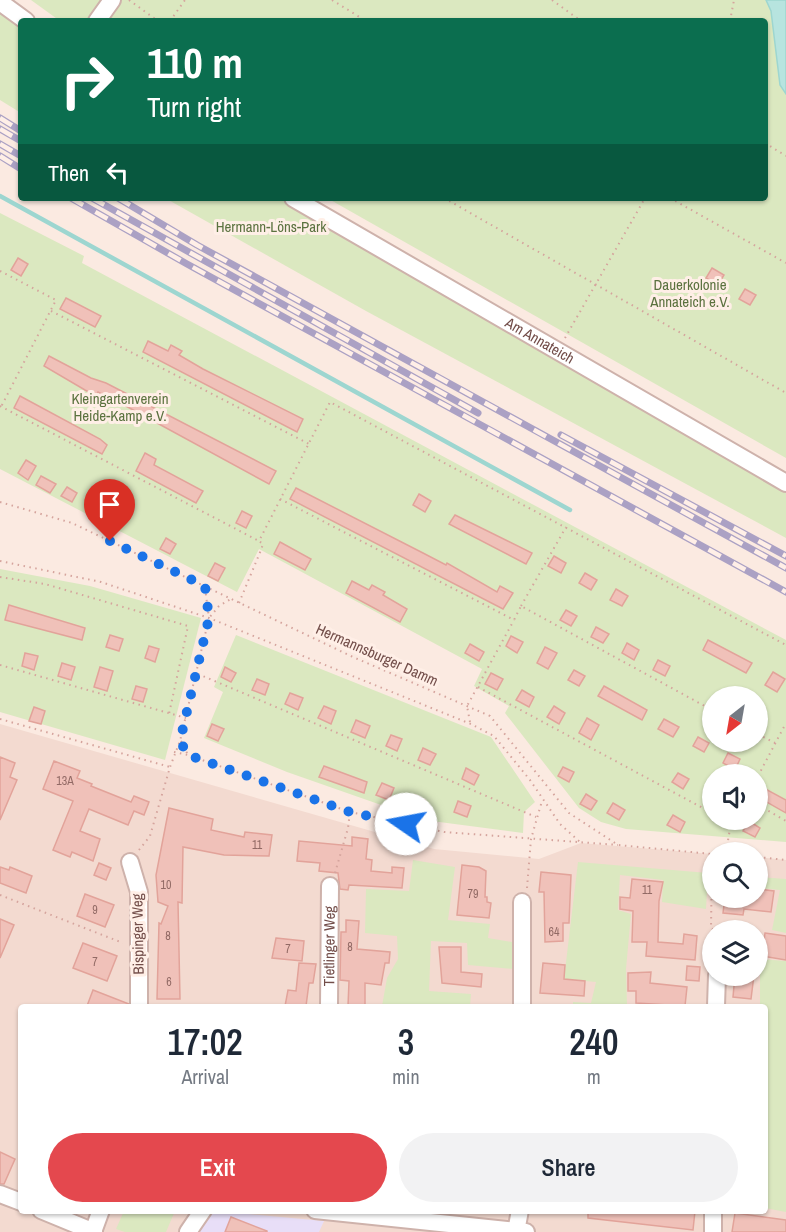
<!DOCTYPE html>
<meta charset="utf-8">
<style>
:root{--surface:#fff;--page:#f2f2f3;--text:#1f2937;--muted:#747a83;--accent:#e4484e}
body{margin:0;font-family:"Archivo Narrow",sans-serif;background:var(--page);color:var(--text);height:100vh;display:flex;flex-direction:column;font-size:22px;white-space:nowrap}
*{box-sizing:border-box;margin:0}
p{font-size:20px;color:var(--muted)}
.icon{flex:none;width:33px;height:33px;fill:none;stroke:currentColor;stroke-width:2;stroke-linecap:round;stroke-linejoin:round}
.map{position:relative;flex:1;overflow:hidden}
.drawer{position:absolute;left:18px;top:1004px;width:750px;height:210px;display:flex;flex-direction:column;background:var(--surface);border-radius:6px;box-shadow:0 2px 4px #0004}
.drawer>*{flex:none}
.guide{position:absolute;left:18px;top:18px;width:750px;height:183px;border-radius:6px;box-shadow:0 2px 4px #0004;background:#0b6e4f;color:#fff;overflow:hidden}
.needle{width:39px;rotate:211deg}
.fabs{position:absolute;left:702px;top:686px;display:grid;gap:12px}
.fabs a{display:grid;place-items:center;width:66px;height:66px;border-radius:50%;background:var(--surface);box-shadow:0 2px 4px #0004;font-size:30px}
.pin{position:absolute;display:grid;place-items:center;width:51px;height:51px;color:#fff;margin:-62px -26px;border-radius:50% 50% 50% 0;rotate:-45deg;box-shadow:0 0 6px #0007}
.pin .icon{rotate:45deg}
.me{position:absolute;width:66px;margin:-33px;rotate:282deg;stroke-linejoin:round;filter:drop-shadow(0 0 4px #0008)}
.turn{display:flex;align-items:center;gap:21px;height:126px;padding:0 30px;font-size:27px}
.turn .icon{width:78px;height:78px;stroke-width:2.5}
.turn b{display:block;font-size:42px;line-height:51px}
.then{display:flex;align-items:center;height:57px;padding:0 30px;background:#0003;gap:12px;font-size:22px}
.eta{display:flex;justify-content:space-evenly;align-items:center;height:102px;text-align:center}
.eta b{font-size:36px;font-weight:600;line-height:42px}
.cta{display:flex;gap:12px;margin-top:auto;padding:12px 30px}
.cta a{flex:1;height:69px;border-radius:36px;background:var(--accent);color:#fff;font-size:24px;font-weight:600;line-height:69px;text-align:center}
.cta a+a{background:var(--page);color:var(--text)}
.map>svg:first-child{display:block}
.residential{fill:#f3dad0;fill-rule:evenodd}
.education{fill:#e8def7}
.green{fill:#dbe8c0;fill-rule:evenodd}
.water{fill:#b7e4df;stroke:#9dd6d0;stroke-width:1.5}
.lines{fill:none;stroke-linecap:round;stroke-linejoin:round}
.stream{stroke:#9dd6d0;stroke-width:4.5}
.building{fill:#f0c1b9;stroke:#e2a39a;stroke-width:1.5}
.minor-casing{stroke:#ceb2ab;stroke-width:20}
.path{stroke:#d5a49d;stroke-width:2;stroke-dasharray:1.5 4.5;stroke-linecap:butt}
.minor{stroke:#fff;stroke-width:16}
.rail-casing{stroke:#aba1c4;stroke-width:7}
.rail{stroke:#ffefe7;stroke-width:4.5;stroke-dasharray:14;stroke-linecap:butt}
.route{stroke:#1a73e8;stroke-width:10;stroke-dasharray:0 18}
.labels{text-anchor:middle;stroke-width:6;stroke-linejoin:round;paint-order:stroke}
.number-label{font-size:12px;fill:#926a65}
.park-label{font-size:15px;fill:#5b723f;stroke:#ffefe7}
.street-label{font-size:15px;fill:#724d49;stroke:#ffefe7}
</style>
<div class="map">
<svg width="786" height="1232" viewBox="0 0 786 1232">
<rect width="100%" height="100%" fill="#fbeae1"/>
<path class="residential" d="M0 724 434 849 539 859 581 843 712 854V897H758V857L786 860V1232H0ZM712 930H758V975H712ZM21 1006H765V1210H21Z"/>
<polygon class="education" points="216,1212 227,1212 324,1221 319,1232 198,1232 205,1219"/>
<g class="green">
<polygon points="0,0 21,21 21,113 0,100"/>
<polygon points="31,0 786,0 786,458 327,198 765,198 765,21 60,21"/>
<polygon points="165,198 278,198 786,491 786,538 366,311"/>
<path d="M0 213 84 256 82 263 786 640V842L626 829 601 822 579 808 505 713 509 706 474 686 482 669 259 549 237 592 0 469ZM712 696H758V741H712ZM712 774H758V819H712Z"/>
<polygon points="0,569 90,586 201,618 165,760 0,712"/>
<polygon points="236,635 491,737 535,802 524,812 523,833 424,820 287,772 204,738 223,692 214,687"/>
<polygon points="413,860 455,867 448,920 490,924 488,938 512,942 514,969 468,965 467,943 431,941 429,991 471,994 470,1006 382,1006 387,978 398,959 397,936 365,933 366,889 409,891"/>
<polygon points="578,862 708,873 706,909 662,902 663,880 620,875 618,910 631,914 626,969 627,1006 573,1006 573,1002 591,1003 596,982 564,979"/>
<polygon points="758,877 786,879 786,933 772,930 780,890 758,888"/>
<polygon points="760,959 786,961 786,1212 765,1208 765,1006 760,1006"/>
<polygon points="124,1211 124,1210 175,1211 166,1232 125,1232 116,1229"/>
</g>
<polygon class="water" points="766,0 786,0 786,94 780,85 771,11"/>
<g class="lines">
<polyline class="stream" points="0,196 570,510"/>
</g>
<g class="building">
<polygon points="18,258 28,264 21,276 11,270"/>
<polygon points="712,268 724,275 718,285 706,278"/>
<polygon points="745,289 756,295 750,305 739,299"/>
<polygon points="66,298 101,316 95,327 60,309"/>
<polygon points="148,341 168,351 171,345 182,351 179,355 203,369 303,419 297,432 143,352"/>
<polygon points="49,356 91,378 106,383 276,471 269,484 124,405 98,392 96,396 85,390 44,366"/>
<polygon points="20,396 100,439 107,445 102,454 14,408"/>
<polygon points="145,453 156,459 154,465 203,491 196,503 136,471"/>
<polygon points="26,460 36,466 28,480 18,473"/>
<polygon points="41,476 56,484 50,493 36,485"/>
<polygon points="67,487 77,493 72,502 61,496"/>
<polygon points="296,488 423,553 446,565 447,563 497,592 500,586 513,593 503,609 290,499"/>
<polygon points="419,494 431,501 425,512 413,505"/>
<polygon points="242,511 252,516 246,528 236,523"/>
<polygon points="455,515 532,553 526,564 449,524"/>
<polygon points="166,538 176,544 170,554 160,549"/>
<polygon points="280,542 311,559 305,570 274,554"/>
<polygon points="554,556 566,563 561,573 548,566"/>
<polygon points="215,563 225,568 218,581 208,576"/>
<polygon points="585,573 597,580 591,590 579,583"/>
<polygon points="352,581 369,590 372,585 385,592 383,595 407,609 400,622 346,593"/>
<polygon points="616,589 628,596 622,606 610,600"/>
<polygon points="9,605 85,628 82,640 5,620"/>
<polygon points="566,610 577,616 571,626 560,620"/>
<polygon points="596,627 609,634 603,643 591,637"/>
<polygon points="110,635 123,639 119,651 106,647"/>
<polygon points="511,636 523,642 517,653 506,646"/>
<polygon points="708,640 752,663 746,673 703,650"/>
<polygon points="627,643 639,650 634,660 622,653"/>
<polygon points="470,644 484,652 479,661 465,653"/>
<polygon points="149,646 159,649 155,662 145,658"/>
<polygon points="545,647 557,653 548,669 537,663"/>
<polygon points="25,653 38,656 34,670 22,666"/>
<polygon points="658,660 670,666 665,676 653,670"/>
<polygon points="62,663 75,667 71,680 58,676"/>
<polygon points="100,667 113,671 107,691 94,687"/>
<polygon points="225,667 236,673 231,682 221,677"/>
<polygon points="574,670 585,676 579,686 568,680"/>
<polygon points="773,672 785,679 777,692 765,685"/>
<polygon points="491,673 503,679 497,690 485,684"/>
<polygon points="257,679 269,684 265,695 252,690"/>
<polygon points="136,686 147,689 143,702 132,699"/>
<polygon points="604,686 647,710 642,720 598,696"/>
<polygon points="522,690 534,697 529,707 516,700"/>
<polygon points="290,693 303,698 298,710 285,704"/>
<polygon points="324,706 336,711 331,724 318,718"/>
<polygon points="554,706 565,713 559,724 547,717"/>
<polygon points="34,707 45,711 41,724 29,721"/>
<polygon points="587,718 599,725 591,740 579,733"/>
<polygon points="664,719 679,727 673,737 658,729"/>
<polygon points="356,720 370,726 365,738 351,732"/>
<polygon points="212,724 224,729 218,741 207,736"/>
<polygon points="391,735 402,739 397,751 386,746"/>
<polygon points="698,737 709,743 704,752 693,746"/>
<polygon points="423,748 436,754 430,765 418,760"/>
<polygon points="728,753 740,759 735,770 723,763"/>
<polygon points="0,757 15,763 10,777 17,780 0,820"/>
<polygon points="54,761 80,771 77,778 92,784 91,786 131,802 134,796 149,802 144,815 134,811 128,825 89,809 80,831 100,839 93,861 72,852 70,857 53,850 73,801 43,789"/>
<polygon points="324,766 367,782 364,793 319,777"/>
<polygon points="563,767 574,772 569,782 558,776"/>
<polygon points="466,768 479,775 474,785 462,779"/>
<polygon points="678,773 689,779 683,789 672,782"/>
<polygon points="382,783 394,788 389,800 376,795"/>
<polygon points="758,785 786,800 786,813 758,797"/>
<polygon points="586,794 597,801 591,810 580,804"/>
<polygon points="415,795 425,800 421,810 411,805"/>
<polygon points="458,801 471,806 467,817 454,812"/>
<polygon points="613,803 625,810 619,820 607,813"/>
<polygon points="169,808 213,819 211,830 244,837 245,832 272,835 269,856 224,855 183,847 182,903 178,902 180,999 157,999 159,923 161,924 168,906 158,902 156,875"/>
<polygon points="673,815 685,822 680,832 667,825"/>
<polygon points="749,821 760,828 755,837 743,831"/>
<polygon points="352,837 368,839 366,859 372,860 371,871 392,873 392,867 404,868 402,888 349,885 348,890 340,889 338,873 319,871 320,863 297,861 299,841 352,846"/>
<polygon points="99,863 111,868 106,880 94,875"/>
<polygon points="462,865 479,867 486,871 485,897 487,897 487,902 491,903 489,918 457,915"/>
<polygon points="0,867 9,870 10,867 32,876 26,893 0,883"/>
<polygon points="541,872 571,875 569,923 563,923 563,941 545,942 544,892 539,892"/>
<polygon points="632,879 663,882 659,901 658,942 683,944 684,934 697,936 695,960 646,956 647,942 632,942 633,911 620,909 620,897 630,898"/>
<polygon points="758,889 774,891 771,912 744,909 743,915 723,913 725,897 745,900 745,897 758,897"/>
<polygon points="85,894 114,905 105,927 77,916"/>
<polygon points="0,919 14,925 0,958"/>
<polygon points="346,920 359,921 357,949 390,952 389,963 385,963 381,985 365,983 365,1006 348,1006 349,981 340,980 341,932 346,932"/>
<polygon points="765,933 786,936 786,960 762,956"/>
<polygon points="276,938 304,941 302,961 272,958"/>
<polygon points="83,943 117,956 107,981 73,968"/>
<polygon points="439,947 461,947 461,972 482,974 481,987 442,983"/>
<polygon points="299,963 316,964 313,983 309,983 306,1006 285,1006 288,990 296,991"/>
<polygon points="543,963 565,965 564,979 585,981 584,996 540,993"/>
<polygon points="687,966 700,967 699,981 686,980"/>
<polygon points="651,972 650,983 687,987 685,1006 636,1003 636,991 628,991 628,973"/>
<polygon points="735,975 754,975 751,999 733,997"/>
<polygon points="93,990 129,1004 129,1006 87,1006"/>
<polygon points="0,1152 15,1159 4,1184 0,1184"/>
<polygon points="588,1210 687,1210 695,1211 693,1230 588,1218"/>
<polygon points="735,1213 786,1220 786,1232 732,1232"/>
<polygon points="231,1217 267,1231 267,1232 225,1232"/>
</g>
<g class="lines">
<defs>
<g id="minor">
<polyline points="0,2 26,21"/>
<polyline points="97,21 112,0"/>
<path id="s1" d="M293 198 786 483"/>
<polyline points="130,862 139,892 139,1006"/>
<path id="s2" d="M329 1006 330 886"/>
<polyline points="522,1006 522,902"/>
<polyline points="716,1006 717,975"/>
<polyline points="0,1194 21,1202"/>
<polyline points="41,1210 94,1232"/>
<polyline points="315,1210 526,1232"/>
<polyline points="93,1232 101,1210"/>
<polyline points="188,1232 203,1210"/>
<polyline points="516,1232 520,1210"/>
<polyline points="713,1232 713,1210"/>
</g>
</defs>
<use href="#minor" class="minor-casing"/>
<g class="path">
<polyline points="129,0 158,21"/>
<polyline points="332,0 366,21"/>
<polyline points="552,0 581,21"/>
<polyline points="170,21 185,0"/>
<polyline points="730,21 734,0"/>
<polyline points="765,143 786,156"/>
<polyline points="444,198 786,393"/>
<polyline points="670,198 786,263"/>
<polyline points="0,271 56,300 1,407"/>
<polyline points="51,311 309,444"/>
<polyline points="565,338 645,198"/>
<polyline points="0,406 259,541"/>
<polyline points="280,499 514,620 521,606 712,710"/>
<polyline points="0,502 72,523 353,657 490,716 569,813 618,845 712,854"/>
<polyline points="0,561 101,582 209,618 471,724 494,736 530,780 560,824 581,843"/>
<polyline points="0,577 45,584 188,626 169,714"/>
<polyline points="205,588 209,618"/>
<polyline points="239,603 261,550 263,544 259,541 330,402 786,645"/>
<polyline points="521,606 566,527"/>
<polyline points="0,665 186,718"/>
<polyline points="198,674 536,817"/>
<polyline points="478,687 712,813"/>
<polyline points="0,719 170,767"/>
<polyline points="470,722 467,706 514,620"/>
<polyline points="758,734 775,743"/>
<polyline points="181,741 188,755"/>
<polyline points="174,752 188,755 350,812 444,832 618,845"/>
<polyline points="758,776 786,723"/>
<polyline points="758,805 786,821"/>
<polyline points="723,819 731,823 734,819"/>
<polyline points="139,850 150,836 170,767 180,741 209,618 219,606 231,599"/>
<polyline points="726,852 731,823"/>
<polyline points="712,857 711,928 714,930"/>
<polyline points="758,857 786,860"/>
<polyline points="335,873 348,828 350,812"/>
<polyline points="527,888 531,839 542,801"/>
<polyline points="0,895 123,943"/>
</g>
<use href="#minor" class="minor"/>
<defs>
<g id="rail">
<polyline points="0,118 21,131"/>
<polyline points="0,129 21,141"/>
<polyline points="0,144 21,156"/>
<polyline points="0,156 21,169"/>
<polyline points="71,198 187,264 786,592"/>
<polyline points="92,198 478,413"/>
<polyline points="118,198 197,245 786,568"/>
<polyline points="561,435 786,556"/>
</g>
</defs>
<use href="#rail" class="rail-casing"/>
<use href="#rail" class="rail"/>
</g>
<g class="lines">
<polyline class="route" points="110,541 205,586 209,618 180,741 188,755 350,812 406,824"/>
</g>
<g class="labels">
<g class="number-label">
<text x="65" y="785">13A</text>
<text x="257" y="849">11</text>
<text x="166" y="889">10</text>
<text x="647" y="894">11</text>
<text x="473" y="898">79</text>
<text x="95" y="914">9</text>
<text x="554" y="936">64</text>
<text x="168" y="940">8</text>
<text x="350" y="951">8</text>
<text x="288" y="953">7</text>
<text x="95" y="966">7</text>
<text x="169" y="986">6</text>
</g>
<g class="park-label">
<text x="271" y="232">Hermann-Löns-Park</text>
<text x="690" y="290">Dauerkolonie<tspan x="690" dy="17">Annateich e.V.</tspan></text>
<text x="120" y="404">Kleingartenverein<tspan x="120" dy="17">Heide-Kamp e.V.</tspan></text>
</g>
<g class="street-label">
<text dy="5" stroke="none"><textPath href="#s1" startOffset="285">Am Annateich</textPath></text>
<text transform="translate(377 655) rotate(24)" y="5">Hermannsburger Damm</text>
<text transform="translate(138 934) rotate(-91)" y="5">Bispinger Weg</text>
<text dy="5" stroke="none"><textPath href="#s2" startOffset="60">Tietlinger Weg</textPath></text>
</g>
</g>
</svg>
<div class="fabs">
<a><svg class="needle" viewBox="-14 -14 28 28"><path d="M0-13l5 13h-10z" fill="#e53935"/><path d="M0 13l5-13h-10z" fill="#747a83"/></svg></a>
<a><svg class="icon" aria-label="sound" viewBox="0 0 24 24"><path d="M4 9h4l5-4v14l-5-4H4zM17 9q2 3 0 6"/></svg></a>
<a><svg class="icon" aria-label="search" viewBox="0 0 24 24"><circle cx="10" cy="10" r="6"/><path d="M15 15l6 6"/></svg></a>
<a><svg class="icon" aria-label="layers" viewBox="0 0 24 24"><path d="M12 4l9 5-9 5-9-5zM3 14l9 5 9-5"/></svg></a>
</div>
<div class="pin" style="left:110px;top:541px;background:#d93025"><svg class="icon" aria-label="arrive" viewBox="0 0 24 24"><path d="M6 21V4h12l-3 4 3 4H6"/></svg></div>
<svg class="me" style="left:406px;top:824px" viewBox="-20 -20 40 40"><circle r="19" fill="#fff"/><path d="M0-13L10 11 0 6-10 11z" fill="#1a73e8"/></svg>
<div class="guide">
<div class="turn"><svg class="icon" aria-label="right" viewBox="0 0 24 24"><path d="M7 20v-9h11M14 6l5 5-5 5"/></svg><div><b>110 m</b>Turn right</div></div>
<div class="then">Then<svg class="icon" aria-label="left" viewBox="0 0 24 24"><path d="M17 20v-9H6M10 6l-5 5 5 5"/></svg></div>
</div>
<section class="drawer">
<div class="eta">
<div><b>17:02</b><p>Arrival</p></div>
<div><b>3</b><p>min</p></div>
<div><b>240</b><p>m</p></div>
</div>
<div class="cta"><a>Exit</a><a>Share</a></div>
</section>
</div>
